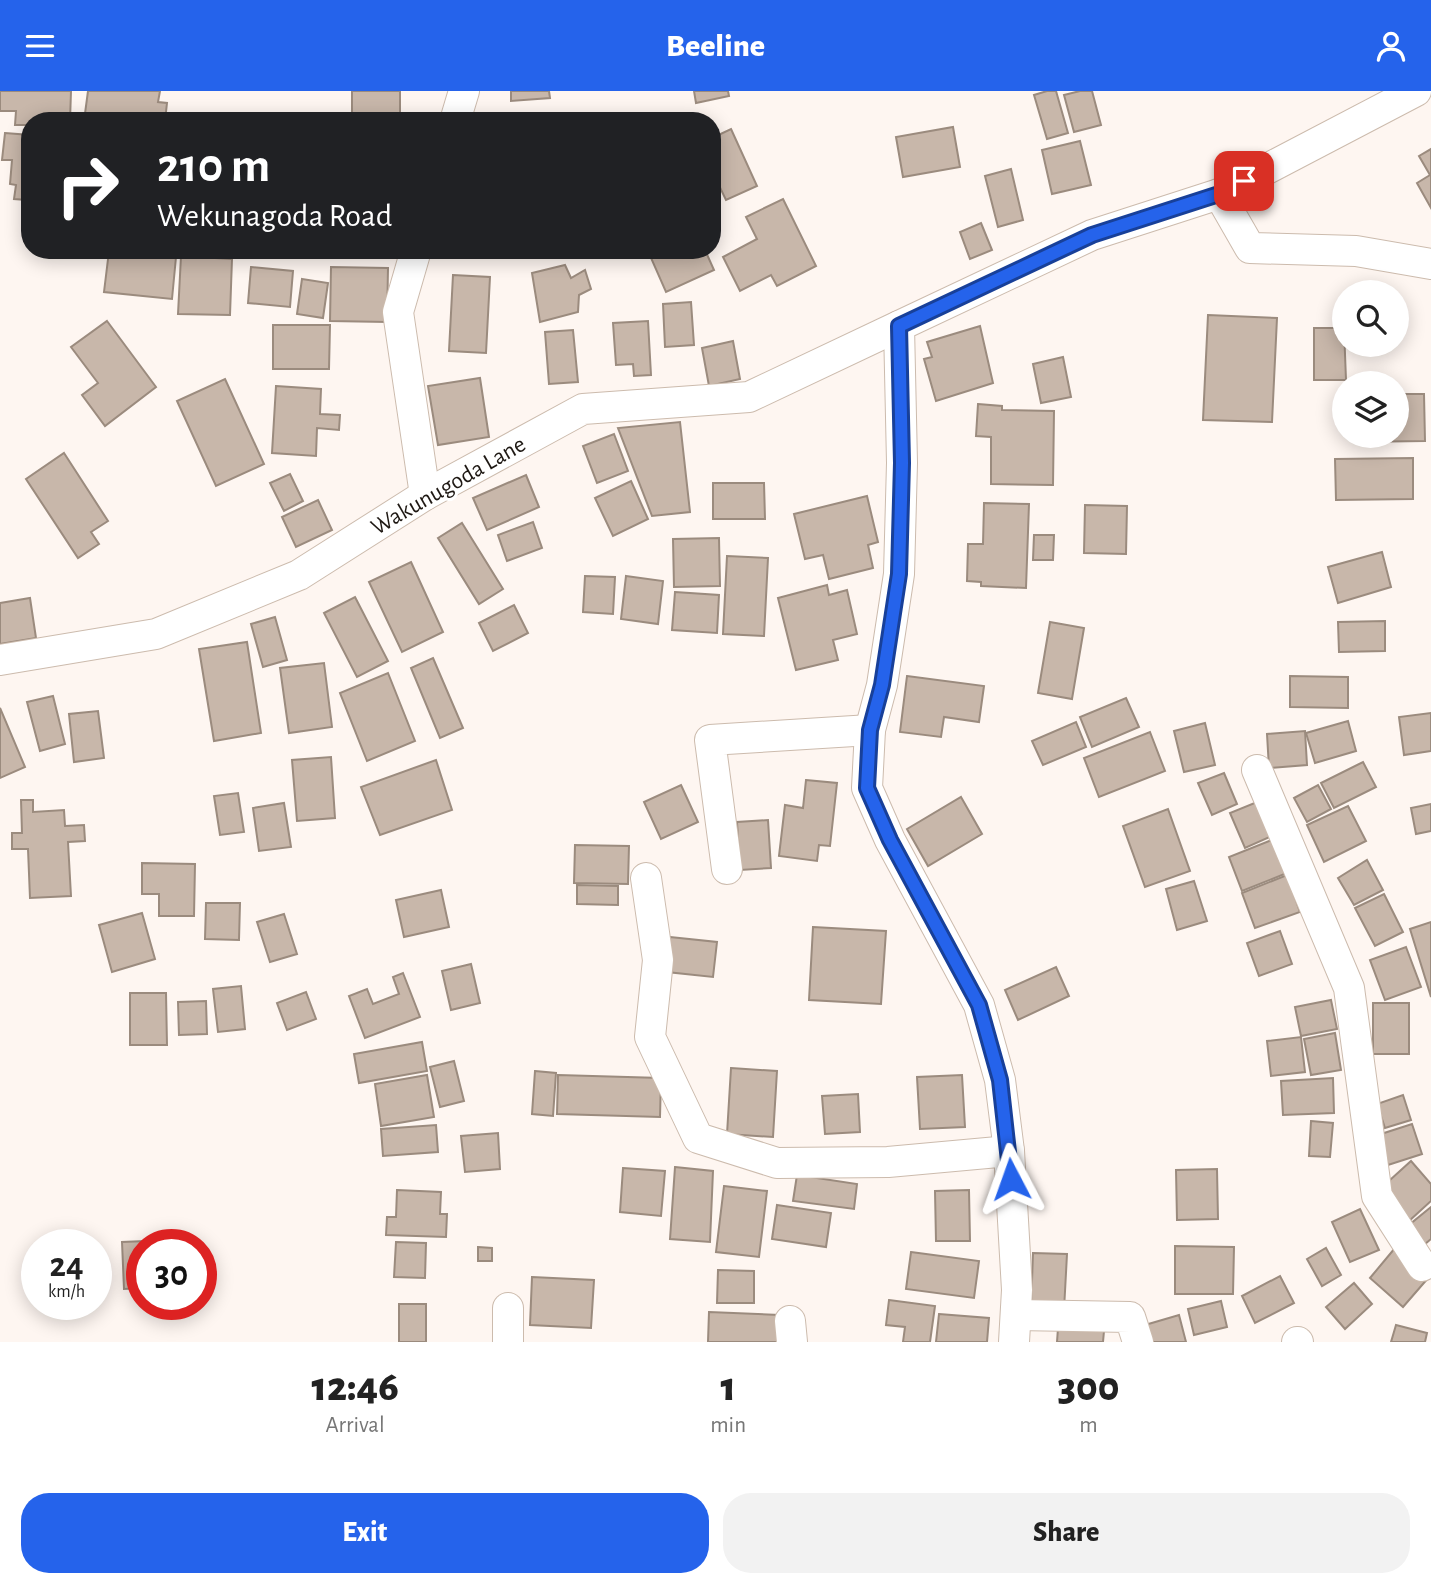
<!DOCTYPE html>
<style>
:root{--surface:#fff;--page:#f2f2f2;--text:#222;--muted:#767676;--accent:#2563eb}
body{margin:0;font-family:"Alegreya Sans",sans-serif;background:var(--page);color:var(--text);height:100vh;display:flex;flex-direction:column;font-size:26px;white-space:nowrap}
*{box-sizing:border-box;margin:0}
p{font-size:23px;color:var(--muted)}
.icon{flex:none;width:38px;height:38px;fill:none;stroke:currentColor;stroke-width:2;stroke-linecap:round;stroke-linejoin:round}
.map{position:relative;height:1251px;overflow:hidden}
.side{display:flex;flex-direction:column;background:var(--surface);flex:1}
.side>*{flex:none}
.banner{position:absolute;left:21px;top:21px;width:700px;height:147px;border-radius:28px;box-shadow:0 4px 18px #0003;background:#202124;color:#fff;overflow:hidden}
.fabs{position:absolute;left:1332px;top:189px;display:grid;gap:14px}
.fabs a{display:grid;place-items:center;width:77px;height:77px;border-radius:50%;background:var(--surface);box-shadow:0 4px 18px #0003;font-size:35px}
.speed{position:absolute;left:21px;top:1138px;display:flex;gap:14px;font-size:35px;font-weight:700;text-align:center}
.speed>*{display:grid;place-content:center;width:91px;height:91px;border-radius:50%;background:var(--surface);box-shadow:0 4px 18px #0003;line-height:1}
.speed small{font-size:18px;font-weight:400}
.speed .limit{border:10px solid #d22;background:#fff;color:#111}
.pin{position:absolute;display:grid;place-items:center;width:60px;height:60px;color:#fff;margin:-30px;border-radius:14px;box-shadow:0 4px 10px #0006}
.me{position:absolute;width:77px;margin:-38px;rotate:356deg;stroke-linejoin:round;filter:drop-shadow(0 0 5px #0008)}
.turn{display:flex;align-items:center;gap:24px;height:147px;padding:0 21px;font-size:32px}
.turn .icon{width:91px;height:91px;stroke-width:2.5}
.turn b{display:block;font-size:49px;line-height:60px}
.eta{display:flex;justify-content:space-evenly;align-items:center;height:119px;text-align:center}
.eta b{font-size:42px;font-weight:800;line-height:49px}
.primary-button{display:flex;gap:14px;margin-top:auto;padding:14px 21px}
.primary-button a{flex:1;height:80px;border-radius:28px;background:var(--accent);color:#fff;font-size:28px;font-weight:800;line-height:80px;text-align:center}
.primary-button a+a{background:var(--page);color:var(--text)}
header{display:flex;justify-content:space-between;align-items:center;height:91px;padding:0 21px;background:var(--accent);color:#fff;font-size:32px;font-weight:800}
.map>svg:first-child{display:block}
.building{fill:#c8b7aa;stroke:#9b8b7e;stroke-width:2}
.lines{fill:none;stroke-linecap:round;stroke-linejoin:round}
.minor-casing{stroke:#ccbbad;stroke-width:32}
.minor{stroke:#fff;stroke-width:30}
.route-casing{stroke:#184099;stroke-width:18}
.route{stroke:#2563eb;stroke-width:12}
.labels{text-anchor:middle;stroke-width:6;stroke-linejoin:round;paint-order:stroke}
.street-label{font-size:24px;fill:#1e1813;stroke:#fff}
</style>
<header><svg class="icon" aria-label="menu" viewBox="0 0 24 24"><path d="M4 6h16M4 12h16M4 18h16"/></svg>Beeline<svg class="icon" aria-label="person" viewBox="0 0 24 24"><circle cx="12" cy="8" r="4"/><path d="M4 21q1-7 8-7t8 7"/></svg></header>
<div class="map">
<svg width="1431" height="1251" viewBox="0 0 1431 1251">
<rect width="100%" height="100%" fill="#fef6f1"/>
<g class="building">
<polygon points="0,0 71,0 70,30 30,30 30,34 15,34 16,20 0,20"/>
<polygon points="88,0 160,0 158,11 167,12 165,30 84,30"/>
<polygon points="352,0 400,0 400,29 413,30 352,30"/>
<polygon points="511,0 549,0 550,7 511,10"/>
<polygon points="694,0 728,0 729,5 696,12"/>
<polygon points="1047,0 1056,0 1068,42 1047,48 1034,4"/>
<polygon points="1080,0 1092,0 1101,34 1074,41 1064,4"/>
<polygon points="953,36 960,76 903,86 896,46"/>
<polygon points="731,38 757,95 726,109 712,80 712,47"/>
<polygon points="5,42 30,44 30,113 27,109 14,108 16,94 10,93 12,69 2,69"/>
<polygon points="1080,50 1091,94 1052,103 1042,59"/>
<polygon points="1431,58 1431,117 1417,92 1430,84 1419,65"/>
<polygon points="1011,78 1023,129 998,136 985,85"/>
<polygon points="783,108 816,175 777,195 771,184 740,200 723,166 757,148 746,126"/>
<polygon points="981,132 992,159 970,168 960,141"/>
<polygon points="705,159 714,179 666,201 648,160"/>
<polygon points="109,160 176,166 172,208 104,201"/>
<polygon points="181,165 232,168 230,224 178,223"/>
<polygon points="565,174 571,187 585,179 591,198 579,204 578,221 540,231 532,182"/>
<polygon points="251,176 293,180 290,216 248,212"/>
<polygon points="331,176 388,177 387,231 330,230"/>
<polygon points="453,184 490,186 486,262 449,260"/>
<polygon points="302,188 328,192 323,227 297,223"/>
<polygon points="691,211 694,254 665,256 663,213"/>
<polygon points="1208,224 1277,227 1272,331 1203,329"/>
<polygon points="107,230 156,296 105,335 82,304 98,292 71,256"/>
<polygon points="648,230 651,284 634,285 633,273 616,274 613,232"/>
<polygon points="273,234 330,234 329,278 273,278"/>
<polygon points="980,235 993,292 936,310 924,268 932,266 927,251"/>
<polygon points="1314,237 1344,237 1346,289 1314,289"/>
<polygon points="573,239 578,291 549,293 545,241"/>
<polygon points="733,250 740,288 709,295 702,257"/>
<polygon points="1063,266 1071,306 1041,312 1033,273"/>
<polygon points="480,287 489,346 438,354 428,295"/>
<polygon points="225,288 264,373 216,395 177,310"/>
<polygon points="276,295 321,298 320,323 340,324 339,339 317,337 316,365 272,362"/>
<polygon points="1396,303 1424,303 1425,350 1353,351 1353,345 1396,345"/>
<polygon points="978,313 1002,315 1002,319 1054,320 1053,394 991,393 991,346 976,345"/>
<polygon points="680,331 690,421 652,425 618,337"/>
<polygon points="614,343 628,380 597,392 583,355"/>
<polygon points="64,362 108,430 91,441 99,453 78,467 26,388"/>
<polygon points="1413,367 1413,408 1336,409 1335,368"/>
<polygon points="290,383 303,410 284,420 270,392"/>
<polygon points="526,384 539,416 487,439 473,407"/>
<polygon points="631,390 648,428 613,445 595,407"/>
<polygon points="713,392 764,392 765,428 713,428"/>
<polygon points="867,405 878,451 868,454 873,477 829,488 823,464 805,468 794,423"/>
<polygon points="318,409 332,439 296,456 282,426"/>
<polygon points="984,412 1029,413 1026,497 981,495 981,491 967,490 968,453 983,453"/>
<polygon points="1085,414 1127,415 1126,463 1084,462"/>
<polygon points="533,431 542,457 507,470 498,444"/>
<polygon points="462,432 503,498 479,513 438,447"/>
<polygon points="1034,444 1054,444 1053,469 1033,469"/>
<polygon points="719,447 720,495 674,496 673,448"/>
<polygon points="1382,461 1391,496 1338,512 1328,476"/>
<polygon points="727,465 768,467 764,545 723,543"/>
<polygon points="411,471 443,541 402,561 369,491"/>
<polygon points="585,485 615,486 613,523 583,521"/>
<polygon points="626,485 663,490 658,533 621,528"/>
<polygon points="827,494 829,504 847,499 857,543 833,549 838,569 796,579 778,507"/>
<polygon points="675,501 719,504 717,542 672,539"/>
<polygon points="355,506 388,570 357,586 324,522"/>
<polygon points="30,507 36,547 0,553 0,512"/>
<polygon points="514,514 528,542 493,560 479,532"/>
<polygon points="275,526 287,569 263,576 251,533"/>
<polygon points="1385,530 1385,560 1339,561 1338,531"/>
<polygon points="1050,531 1084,537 1072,608 1038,602"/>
<polygon points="247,551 261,642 214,650 199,558"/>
<polygon points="433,567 463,637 440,647 411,577"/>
<polygon points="324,572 332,636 289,642 280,577"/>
<polygon points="388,582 415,650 367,670 340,602"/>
<polygon points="907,585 984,595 979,631 944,626 941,646 900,641"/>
<polygon points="1290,585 1348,586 1348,617 1290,616"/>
<polygon points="53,605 65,653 40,660 27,611"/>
<polygon points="1126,607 1139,636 1092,656 1080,626"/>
<polygon points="0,617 25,676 0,687"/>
<polygon points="98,620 104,667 74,671 69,623"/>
<polygon points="1431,622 1431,660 1404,664 1399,626"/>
<polygon points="1348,630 1356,660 1315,672 1306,642"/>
<polygon points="1076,631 1086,656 1043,674 1032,650"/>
<polygon points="1205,632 1215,674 1184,681 1174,640"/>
<polygon points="1305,640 1307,674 1269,677 1267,643"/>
<polygon points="1150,641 1165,680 1099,706 1084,667"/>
<polygon points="331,666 335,727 297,730 292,669"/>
<polygon points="436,669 452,719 380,744 361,696"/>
<polygon points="1363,671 1376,696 1334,717 1321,692"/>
<polygon points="1224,682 1237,713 1212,724 1198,692"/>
<polygon points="806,689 837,692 830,755 819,754 817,770 779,765 785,714 803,717"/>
<polygon points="681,694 698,731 661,748 644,711"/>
<polygon points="1318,694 1331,718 1307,731 1294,707"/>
<polygon points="238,702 244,741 220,744 214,705"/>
<polygon points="961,706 982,743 928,775 907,738"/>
<polygon points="21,709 33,709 33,721 64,719 65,735 84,734 85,750 68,751 71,805 30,807 28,758 12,758 12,742 22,742"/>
<polygon points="1257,711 1272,745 1245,757 1230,722"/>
<polygon points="284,712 291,756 259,760 253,717"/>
<polygon points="1431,713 1431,740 1416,743 1411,717"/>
<polygon points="1348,715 1366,750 1324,771 1307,734"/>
<polygon points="1168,718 1190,780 1145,796 1123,735"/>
<polygon points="768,729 771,777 740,779 737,731"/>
<polygon points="1274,748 1287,782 1242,800 1229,766"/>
<polygon points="575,754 629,755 628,793 574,792"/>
<polygon points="1367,769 1383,799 1354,814 1338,787"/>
<polygon points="142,772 195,773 194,825 159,825 159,803 142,803"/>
<polygon points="1287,784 1300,821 1255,837 1242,802"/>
<polygon points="1194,790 1207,830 1177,839 1166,798"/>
<polygon points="577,794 618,795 618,814 577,813"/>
<polygon points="441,799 449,836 404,846 396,809"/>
<polygon points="1384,803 1403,841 1375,855 1355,817"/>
<polygon points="206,812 240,812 239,849 205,848"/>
<polygon points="142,822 155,868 112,881 99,834"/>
<polygon points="284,823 297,863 270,871 257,831"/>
<polygon points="1431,831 1431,906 1410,838"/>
<polygon points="813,836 886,840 881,913 809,909"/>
<polygon points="1280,840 1292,873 1259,885 1247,852"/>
<polygon points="670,846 717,851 713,886 667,881"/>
<polygon points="1406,856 1421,896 1385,909 1370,869"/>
<polygon points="471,873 480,912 451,919 442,880"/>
<polygon points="1056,876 1069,905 1018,929 1005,899"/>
<polygon points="403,882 420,926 365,947 349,905 367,898 373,913 399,903 393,886"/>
<polygon points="241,895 245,938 218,941 213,898"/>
<polygon points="306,901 316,928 287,939 277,912"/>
<polygon points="130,902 166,902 167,954 130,954"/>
<polygon points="1331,909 1337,938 1301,945 1295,916"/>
<polygon points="206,910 207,943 179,944 178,911"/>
<rect x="1373" y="912" width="36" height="51"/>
<polygon points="1335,942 1341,979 1311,984 1304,948"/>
<polygon points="1301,946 1305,981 1271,985 1267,950"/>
<polygon points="422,951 427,980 359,992 354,963"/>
<polygon points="454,970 464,1010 440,1016 430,976"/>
<polygon points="731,977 777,980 773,1046 727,1043"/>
<polygon points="535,980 556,982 553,1025 532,1023"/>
<polygon points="427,984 434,1026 381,1035 375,993"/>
<polygon points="558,984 661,987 660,1026 557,1023"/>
<polygon points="962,984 965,1036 920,1038 917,986"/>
<polygon points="1333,987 1334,1022 1283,1024 1281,990"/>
<polygon points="858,1003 860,1041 825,1043 822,1005"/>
<polygon points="1403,1004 1411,1029 1385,1037 1377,1013"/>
<polygon points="1311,1030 1333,1032 1330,1066 1309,1065"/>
<polygon points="1412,1033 1422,1063 1388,1074 1378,1044"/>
<polygon points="436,1034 438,1061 383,1065 381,1038"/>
<polygon points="498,1042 500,1078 465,1081 461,1045"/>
<polygon points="1411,1070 1431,1093 1431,1110 1409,1130 1380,1098"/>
<polygon points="675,1076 713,1080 710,1151 670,1148"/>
<polygon points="623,1077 665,1080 661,1125 620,1121"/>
<polygon points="1217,1078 1218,1128 1177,1129 1176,1079"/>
<polygon points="797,1084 857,1093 854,1118 793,1110"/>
<polygon points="724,1095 767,1100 759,1166 716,1161"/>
<polygon points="397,1099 441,1101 440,1123 447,1123 446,1146 386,1144 387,1126 396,1126"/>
<polygon points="969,1099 970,1150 936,1150 935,1100"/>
<polygon points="777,1114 831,1122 826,1156 772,1148"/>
<polygon points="1431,1116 1431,1148 1425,1153 1409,1134"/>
<polygon points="1360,1118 1379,1159 1350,1171 1332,1131"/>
<polygon points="195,1148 195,1153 142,1153 142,1197 124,1198 122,1151"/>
<polygon points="396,1151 426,1152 425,1187 394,1186"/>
<polygon points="1175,1155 1234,1156 1233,1203 1175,1203"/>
<polygon points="478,1156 492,1157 492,1170 478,1170"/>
<polygon points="1326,1157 1341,1184 1322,1195 1307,1168"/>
<polygon points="1395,1157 1429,1186 1403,1216 1370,1187"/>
<polygon points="911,1161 979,1170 974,1207 906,1198"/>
<polygon points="1033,1162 1067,1163 1064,1219 1031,1218"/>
<polygon points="718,1179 754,1180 754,1212 717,1212"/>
<polygon points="1280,1185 1294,1212 1255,1232 1242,1205"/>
<polygon points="532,1186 594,1189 591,1237 530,1234"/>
<polygon points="1354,1192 1372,1213 1345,1238 1326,1216"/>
<polygon points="889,1209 935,1215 930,1251 903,1251 905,1236 886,1234"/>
<polygon points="1221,1210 1227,1236 1194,1244 1188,1218"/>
<rect x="399" y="1213" width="27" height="38"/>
<polygon points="709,1221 779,1224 778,1251 708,1251"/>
<polygon points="939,1223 989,1227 987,1251 936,1251"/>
<polygon points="1179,1224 1186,1251 1150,1251 1145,1234"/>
<polygon points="1396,1234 1427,1242 1425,1251 1391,1251"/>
<polygon points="1058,1237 1104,1240 1103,1251 1057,1251"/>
</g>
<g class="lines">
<defs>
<g id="minor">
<polyline points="455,30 464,0"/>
<polyline points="1219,103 1250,157 1356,160 1431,173"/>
<polyline points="416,159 398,221 425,404"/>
<polyline points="0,569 156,543 299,484 425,404 583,318 749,306 899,235"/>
<polyline points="1257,679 1349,897 1377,1105 1422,1175"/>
<polyline points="727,778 710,649 870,639"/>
<polyline points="646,787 658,869 650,946 698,1047 777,1072 888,1071 1009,1060"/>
<polyline points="1016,1224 1130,1226 1138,1251"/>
<polyline points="790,1230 792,1251"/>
<polyline points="508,1251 508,1217"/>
<polyline points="1014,1251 1017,1199 1009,1060 1000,989 979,914 890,749 867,697 870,639 882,594 899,483 902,372 899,235 1092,144 1219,103 1416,0"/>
<polyline points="1297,1251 1298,1251"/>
</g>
</defs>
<use href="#minor" class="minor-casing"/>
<use href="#minor" class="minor"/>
</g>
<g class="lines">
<defs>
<polyline id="route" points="1011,1088 1000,989 979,914 890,749 867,697 870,639 882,594 899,483 902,372 899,235 1092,144 1219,103 1244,90"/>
</defs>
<use href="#route" class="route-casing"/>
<use href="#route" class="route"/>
</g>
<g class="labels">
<g class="street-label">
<text transform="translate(448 394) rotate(-30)" y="8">Wakunugoda Lane</text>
</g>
</g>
</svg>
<div class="fabs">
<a><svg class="icon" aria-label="search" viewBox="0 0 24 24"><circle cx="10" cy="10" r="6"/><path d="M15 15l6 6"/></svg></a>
<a><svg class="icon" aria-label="layers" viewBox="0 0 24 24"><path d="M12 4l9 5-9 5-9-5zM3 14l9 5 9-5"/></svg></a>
</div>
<div class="speed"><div>24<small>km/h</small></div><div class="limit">30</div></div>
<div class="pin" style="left:1244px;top:90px;background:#d93025"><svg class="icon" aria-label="arrive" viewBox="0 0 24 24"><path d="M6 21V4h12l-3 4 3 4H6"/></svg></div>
<svg class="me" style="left:1011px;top:1088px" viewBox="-20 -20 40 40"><path d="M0-17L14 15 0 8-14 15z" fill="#2563eb" stroke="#fff" stroke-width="4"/></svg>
<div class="banner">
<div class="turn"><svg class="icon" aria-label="right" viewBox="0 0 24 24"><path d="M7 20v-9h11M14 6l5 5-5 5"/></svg><div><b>210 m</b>Wekunagoda Road</div></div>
</div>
</div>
<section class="side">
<div class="eta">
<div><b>12:46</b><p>Arrival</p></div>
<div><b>1</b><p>min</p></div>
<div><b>300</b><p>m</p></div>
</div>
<div class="primary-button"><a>Exit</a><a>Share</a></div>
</section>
